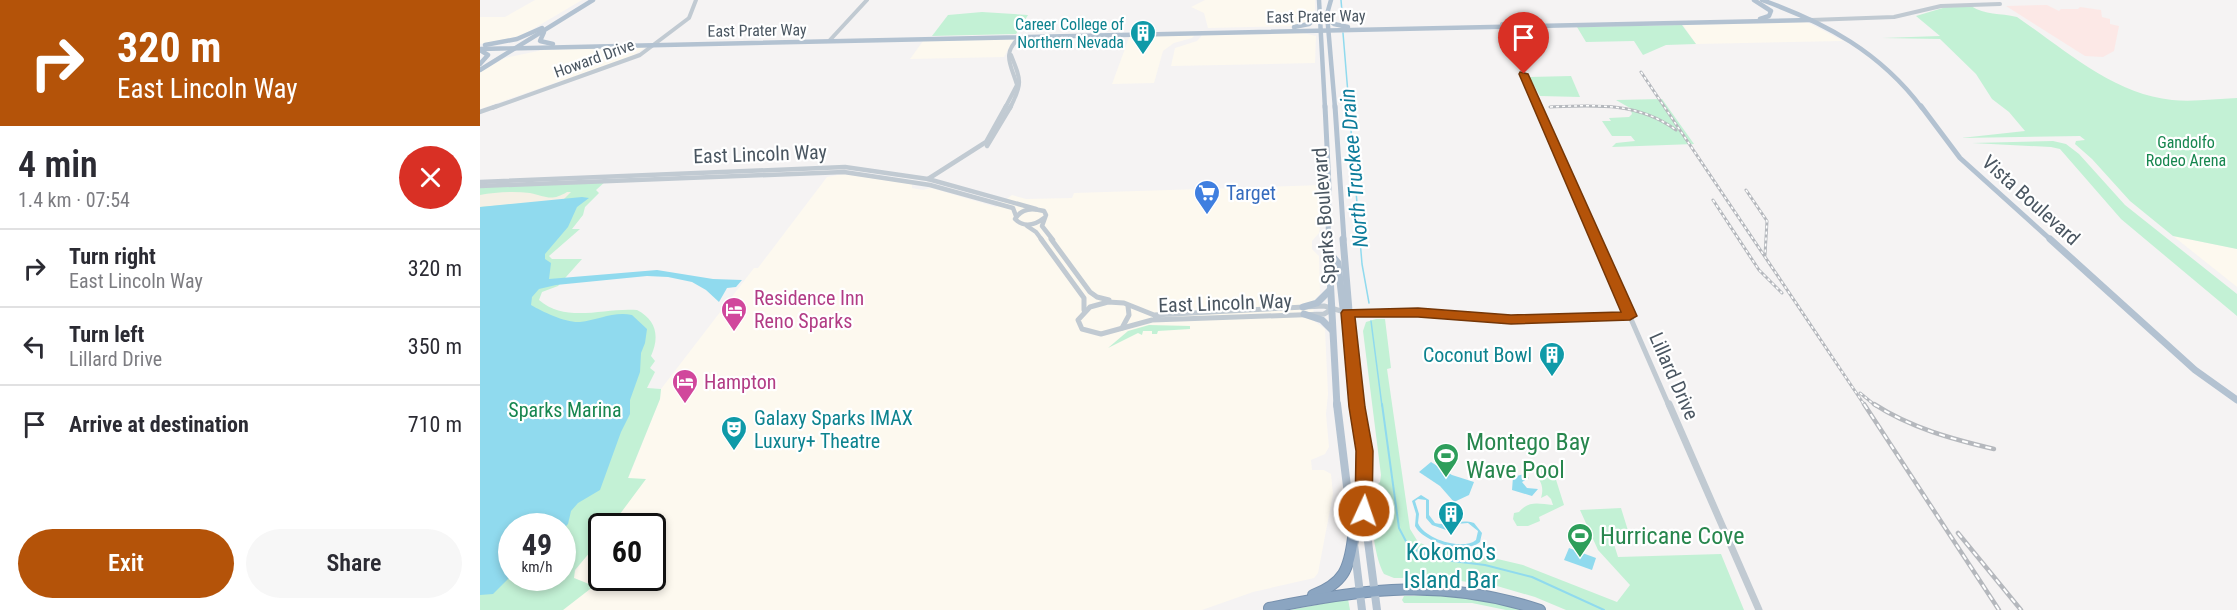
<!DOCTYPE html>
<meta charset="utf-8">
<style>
:root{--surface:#fff;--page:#f7f7f7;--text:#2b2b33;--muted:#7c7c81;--line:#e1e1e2;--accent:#b45309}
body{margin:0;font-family:"Roboto Condensed",sans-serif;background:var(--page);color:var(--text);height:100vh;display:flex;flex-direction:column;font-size:22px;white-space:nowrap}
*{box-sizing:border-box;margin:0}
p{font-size:20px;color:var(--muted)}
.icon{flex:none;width:33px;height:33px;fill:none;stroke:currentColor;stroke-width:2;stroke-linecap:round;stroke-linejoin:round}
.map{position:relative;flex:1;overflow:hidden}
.details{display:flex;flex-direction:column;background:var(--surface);width:480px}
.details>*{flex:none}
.guide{background:#b45309;color:#fff;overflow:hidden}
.speed{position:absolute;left:18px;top:513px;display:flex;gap:12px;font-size:30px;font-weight:700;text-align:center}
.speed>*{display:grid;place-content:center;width:78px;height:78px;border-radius:50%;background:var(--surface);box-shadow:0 3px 9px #0003;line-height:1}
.speed small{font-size:15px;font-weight:400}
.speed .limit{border:3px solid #111;border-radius:9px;background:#fff;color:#111}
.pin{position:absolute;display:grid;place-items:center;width:51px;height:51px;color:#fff;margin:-62px -26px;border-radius:50% 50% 50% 0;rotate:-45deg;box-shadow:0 0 6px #0007}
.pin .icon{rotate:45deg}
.me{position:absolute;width:66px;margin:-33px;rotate:3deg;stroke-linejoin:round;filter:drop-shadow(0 0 4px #0008)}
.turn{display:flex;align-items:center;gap:21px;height:126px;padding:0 18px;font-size:27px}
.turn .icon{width:78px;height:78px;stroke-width:2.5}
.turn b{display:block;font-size:42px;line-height:51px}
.round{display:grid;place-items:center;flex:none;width:63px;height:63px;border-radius:32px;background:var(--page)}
.summary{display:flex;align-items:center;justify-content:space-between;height:102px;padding:0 18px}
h1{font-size:36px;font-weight:600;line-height:45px}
.cta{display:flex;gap:12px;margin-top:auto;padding:12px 18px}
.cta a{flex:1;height:69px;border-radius:36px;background:var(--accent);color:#fff;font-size:24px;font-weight:600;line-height:69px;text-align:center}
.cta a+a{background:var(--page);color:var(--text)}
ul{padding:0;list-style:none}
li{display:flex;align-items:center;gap:18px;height:78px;padding:0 18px;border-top:2px solid var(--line)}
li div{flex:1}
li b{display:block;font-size:22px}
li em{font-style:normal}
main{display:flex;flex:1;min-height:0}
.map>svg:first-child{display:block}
.commercial{fill:#fdf9ef}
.medical{fill:#fce8e6}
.green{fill:#c3f1d5;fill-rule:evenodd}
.sand{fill:#f5f0e5}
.water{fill:#90daee;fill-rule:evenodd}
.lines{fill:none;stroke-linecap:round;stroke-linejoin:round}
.stream-far1{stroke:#90daee;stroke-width:1.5}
.stream{stroke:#90daee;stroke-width:2}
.highway-casing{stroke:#7690ad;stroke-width:12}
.minor-far3{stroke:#c1cad2;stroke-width:4}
.minor-far2{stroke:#c1cad2;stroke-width:4.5}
.minor-far1{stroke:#c1cad2;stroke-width:5}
.minor{stroke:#c1cad2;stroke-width:7}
.major-far3{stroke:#b3c2d1;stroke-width:4.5}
.major-far2{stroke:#b3c2d1;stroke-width:5}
.major-far1{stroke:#b3c2d1;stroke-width:7}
.major{stroke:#b3c2d1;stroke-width:8}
.highway{stroke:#8ba5c1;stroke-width:10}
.rail-far1-casing{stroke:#b5b8bd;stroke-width:3}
.rail-casing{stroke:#b5b8bd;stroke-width:4.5}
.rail-far1{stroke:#fff;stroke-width:1.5;stroke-dasharray:3;stroke-linecap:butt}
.rail{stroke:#fff;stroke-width:2;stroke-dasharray:6;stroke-linecap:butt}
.route{fill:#b45309;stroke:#753606;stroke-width:1.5}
.labels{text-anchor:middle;stroke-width:4.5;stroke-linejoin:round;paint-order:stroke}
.far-street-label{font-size:16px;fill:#4a5661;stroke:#fff}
.far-culture-label{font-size:16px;fill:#0d838f;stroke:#fff;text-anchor:end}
.far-park-label{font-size:16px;fill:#17864f;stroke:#fff}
.street-label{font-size:20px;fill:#4a5661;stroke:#fff}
.shop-label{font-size:20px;fill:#366cbe;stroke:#fff;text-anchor:start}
.hotel-label{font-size:20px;fill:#b23c85;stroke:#fff;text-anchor:start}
.culture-label{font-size:20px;fill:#0d838f;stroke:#fff;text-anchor:end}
.park-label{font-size:20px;fill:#17864f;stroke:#fff}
.water-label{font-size:21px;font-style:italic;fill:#0c7c9b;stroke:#fff}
.near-leisure-label{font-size:24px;fill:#27864d;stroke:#fff;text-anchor:start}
.near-culture-label{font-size:24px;fill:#0d838f;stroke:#fff}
</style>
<main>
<section class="details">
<div class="guide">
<div class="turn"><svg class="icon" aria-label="right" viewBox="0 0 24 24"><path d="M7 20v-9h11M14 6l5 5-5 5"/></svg><div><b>320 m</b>East Lincoln Way</div></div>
</div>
<div class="summary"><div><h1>4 min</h1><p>1.4 km · 07:54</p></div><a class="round" style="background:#d93025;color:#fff"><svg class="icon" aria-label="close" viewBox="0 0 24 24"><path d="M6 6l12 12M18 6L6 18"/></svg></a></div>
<ul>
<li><svg class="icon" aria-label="right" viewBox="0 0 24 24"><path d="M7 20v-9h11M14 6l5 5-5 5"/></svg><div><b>Turn right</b><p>East Lincoln Way</p></div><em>320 m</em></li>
<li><svg class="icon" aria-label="left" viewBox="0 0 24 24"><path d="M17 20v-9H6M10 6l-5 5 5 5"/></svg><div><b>Turn left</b><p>Lillard Drive</p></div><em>350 m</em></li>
<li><svg class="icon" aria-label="arrive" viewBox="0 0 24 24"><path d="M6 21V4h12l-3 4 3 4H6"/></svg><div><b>Arrive at destination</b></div><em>710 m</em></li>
</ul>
<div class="cta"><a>Exit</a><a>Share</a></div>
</section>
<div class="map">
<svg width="1757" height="610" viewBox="0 0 1757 610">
<rect width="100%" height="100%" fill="#f5f3f3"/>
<g class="commercial">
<polygon points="55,0 102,0 41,36 0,44 0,17 25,17"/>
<polygon points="725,0 835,0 835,17 831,22 812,26 728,28 724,13 711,7"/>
<polygon points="1327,22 1363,41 1216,44 1203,25"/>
<polygon points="819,32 836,36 835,63 691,66 695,48 717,41 723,34"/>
<polygon points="650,35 715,35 712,38 694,43 683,51 674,83 632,84"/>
<polygon points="534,39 524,57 430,59 443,41"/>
<polygon points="166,47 152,56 0,109 0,72 25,58 63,50"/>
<polygon points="363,174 432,184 432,188 443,190 451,188 516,207 532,195 546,199 592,198 594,193 843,185 843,200 839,233 832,241 832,249 839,256 840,294 833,301 834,321 845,329 848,394 846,414 849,447 845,454 831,460 832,470 844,470 851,474 853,494 838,573 834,578 773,592 722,610 83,610 113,586 94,578 93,575 100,564 121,539 122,578 172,578 172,526 131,526 165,479 148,479 180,399 181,389 274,268 278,268 347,177"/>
<polygon points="1693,236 1757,249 1757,287"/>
</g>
<polygon class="medical" points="1567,5 1579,11 1581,9 1598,9 1600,7 1621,10 1622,17 1630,19 1630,24 1639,26 1634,51 1623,57 1605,56 1526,6"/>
<g class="green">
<path d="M1491 6C1505 15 1520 13 1537 17 1584 49 1633 94 1692 100 1713 102 1736 99 1757 98V249L1693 236 1650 201 1612 159 1595 144 1596 141 1605 140 1600 136 1481 138 1545 131 1529 112 1512 99 1496 74 1460 39 1402 38 1460 36 1436 16 1466 7Z"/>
<polygon points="502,12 548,15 536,34 452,36 468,15"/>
<polygon points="1202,25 1216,44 1186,45 1163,55 1154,41 1106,42 1097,27"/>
<polygon points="1091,76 1100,97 1060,96 1049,77"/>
<polygon points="1182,99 1214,144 1132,147 1136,143 1155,141 1151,136 1132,136 1122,121 1131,121 1129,118 1149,117 1152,114 1150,108 1136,100"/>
<polygon points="1573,141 1586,144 1599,154 1645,205 1757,294 1757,316 1641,219 1580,149 1571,147 1492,143"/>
<path d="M126 181 116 190 119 193 105 207 103 215 92 229H100L69 256 72 259H102L78 286 62 292 59 300C87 324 125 307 157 310 176 320 180 336 171 356L175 361 170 368 175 372 167 388 181 389 180 399 148 478 166 479 131 526H122L121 539 95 570 94 578 114 586 83 610H0V187ZM32 526H82V578H32Z"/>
<path d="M896 319H905L911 368 907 369 930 529 938 542 954 549 992 553 1043 565 1137 602 1150 585 1118 550 1100 510 1141 508 1150 537 1132 538 1138 557 1241 554 1264 610H1086L1055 597 1017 586 959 578H914L904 574C893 554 891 515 890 492L900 482 901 475 883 331 886 322Z"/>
<polygon points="669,325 710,326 710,329 678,331 677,334 672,334 672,331 663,331 662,335 658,333 628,348 648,331"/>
<path d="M1056 467H1072L1084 505 1059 517 1060 521 1048 526H1037L1033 519 1034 513 1039 512C1049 500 1059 504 1073 505L1071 499 1067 495 1061 498C1065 484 1059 481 1053 469Z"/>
<polygon points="969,595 1015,602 1041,610 1026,610 992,603 924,603 922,600 924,596"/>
<polygon points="868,599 870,610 810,610"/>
</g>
<path class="sand" d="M87 192H91L83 200 0 207V195C15 192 34 191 50 193 65 196 71 202 87 192Z"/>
<g class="water">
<path d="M102 197 109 198 97 207 88 227 65 254V259L71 263 69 279 177 270 233 279 262 280 256 287 247 288 239 302 226 290 212 282 188 277 167 276 76 285 59 289 52 297 51 305C63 312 86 323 100 322 118 320 134 311 152 315L167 329 165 343 161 353 160 372 150 400V414L141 432 120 490 98 503 91 511 88 524 83 529 82 526H32L31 576 13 594 0 595V207Z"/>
<polygon points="951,462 972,475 994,482 989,495 974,502 960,486 939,472"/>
<polygon points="1044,474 1049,478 1042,482 1047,488 1058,489 1052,496 1032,490 1033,477"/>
<path d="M941 495 949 500V515L955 523C968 527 980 518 994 523L1002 533 1000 542C985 555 943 542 935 526L936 514 932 501ZM938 499 946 500V518L952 525 966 530 976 524 988 523 998 531 996 540C983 551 944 539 938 523L939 514 935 501Z"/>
<polygon points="1089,548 1116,558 1112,570 1084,560"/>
</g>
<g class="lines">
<g class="stream-far1">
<polyline points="861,0 863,23"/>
<polyline points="863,33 882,264 889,303"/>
<polyline points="891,321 902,406"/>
</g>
<polyline class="stream" points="902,404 919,528 929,547 956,559 1005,565 1052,577 1124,610"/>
<defs>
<g id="highway">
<path d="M833 595C864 583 869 569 873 538"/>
<path d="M789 608C886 588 964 578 1060 610"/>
</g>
</defs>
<use href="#highway" class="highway-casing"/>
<g class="minor-far3">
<polyline points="1331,20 1414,17 1461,6 1520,4"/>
<polyline points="1022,24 1059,108"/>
<polyline points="350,40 387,0"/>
<polyline points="12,108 160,55 209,18 216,0"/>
<path d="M525 108 537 85C531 64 521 54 540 37"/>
<path d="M530 108C543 83 541 80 531 55"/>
</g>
<g class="minor-far2">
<polyline points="1058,106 1117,240"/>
<polyline points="0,112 17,106"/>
<polyline points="507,146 531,106"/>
<polyline points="448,179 506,142 526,106"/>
<polyline points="0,182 365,167 448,179 556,209"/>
<polyline points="0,186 364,172 450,185 533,208 536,216"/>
<path d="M564 218C555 225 544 228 535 219 542 208 552 208 564 211L566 215 562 226 573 240"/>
<polyline points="547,226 556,232 562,240"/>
</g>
<g class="minor-far1">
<polyline points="561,239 604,298 604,310"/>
<polyline points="571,239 610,292 617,297 629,300"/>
<polyline points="1116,239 1189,406"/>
<polyline points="851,310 844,314 672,320 621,334 602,329 598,320 610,307 628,302 644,303 674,315 844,306 868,313 938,313 1031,320 1150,316"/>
<polyline points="642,328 649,315 648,306"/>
</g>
<polyline class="minor" points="1189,404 1279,610"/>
<g class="major-far3">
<polyline points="839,0 845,108"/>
<polyline points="851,0 847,14 855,108"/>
<polyline points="1274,0 1291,11 1289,16 1280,19"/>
<path d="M1282 0C1346 23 1400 52 1442 108"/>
<polyline points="847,19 854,24 868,27"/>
<polyline points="814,27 829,24 840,14"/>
<polyline points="64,32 60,41 73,44"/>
<polyline points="5,45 37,39 62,28"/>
<polyline points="0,49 1331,20"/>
<polyline points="0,50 8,55 0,64"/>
<polyline points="0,70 113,0"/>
</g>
<g class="major-far2">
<polyline points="845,106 849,187 848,240"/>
<polyline points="855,106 864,240"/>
<polyline points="1441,106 1480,158 1571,240"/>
</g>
<g class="major-far1">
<polyline points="848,239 857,406"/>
<polyline points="863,239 877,406"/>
<polyline points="1570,239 1715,370 1757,400"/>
<polyline points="848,251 858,263 863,308 868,313"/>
<polyline points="823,307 837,303 850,290"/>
<polyline points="824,314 842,320 852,330"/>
</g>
<g class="major">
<polyline points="857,404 882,610"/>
<polyline points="877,404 884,451 884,511 897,610"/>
</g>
<use href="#highway" class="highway"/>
<defs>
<g id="rail-far1">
<polyline points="1161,72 1385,406"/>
<path d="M1070 107C1115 105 1158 102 1196 130"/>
<polyline points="1266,190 1287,221 1285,255"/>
<polyline points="1233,200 1279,270 1302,293"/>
<polyline points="1380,393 1396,406"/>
</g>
<g id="rail">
<polyline points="1384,404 1519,610"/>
<path d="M1394 404C1431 428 1472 439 1514 449"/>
<polyline points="1478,533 1541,610"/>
</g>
</defs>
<use href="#rail-far1" class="rail-far1-casing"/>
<use href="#rail" class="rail-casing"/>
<use href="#rail-far1" class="rail-far1"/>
<use href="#rail" class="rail"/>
</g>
<polygon class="route" points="1040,72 1048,74 1157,316 1150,320 1031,324 938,317 875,317 885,407 893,451 892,511 890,516 884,518 877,516 875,511 876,451 869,407 861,313 863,310 938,308 1031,315 1141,312 1039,74"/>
<defs>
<symbol id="building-pin" viewBox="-11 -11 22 30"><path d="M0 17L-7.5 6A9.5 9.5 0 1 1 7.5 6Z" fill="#0f9aa8" stroke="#fff"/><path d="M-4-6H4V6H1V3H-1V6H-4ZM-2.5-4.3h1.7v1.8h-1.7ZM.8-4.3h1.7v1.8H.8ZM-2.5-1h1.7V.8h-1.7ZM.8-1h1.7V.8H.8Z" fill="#fff"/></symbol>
<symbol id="supermarket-pin" viewBox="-11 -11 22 30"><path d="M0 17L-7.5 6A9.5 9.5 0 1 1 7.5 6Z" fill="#3f7fe0" stroke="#fff"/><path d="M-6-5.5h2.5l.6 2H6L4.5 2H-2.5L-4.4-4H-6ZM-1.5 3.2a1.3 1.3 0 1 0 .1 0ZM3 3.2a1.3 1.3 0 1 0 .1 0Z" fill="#fff"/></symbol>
<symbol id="hotel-pin" viewBox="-11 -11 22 30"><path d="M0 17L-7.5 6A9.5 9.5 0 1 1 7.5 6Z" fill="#d1479c" stroke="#fff"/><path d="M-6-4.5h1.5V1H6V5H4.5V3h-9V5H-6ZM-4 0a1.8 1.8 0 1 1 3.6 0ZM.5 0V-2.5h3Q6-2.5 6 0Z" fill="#fff"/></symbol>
<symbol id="theatre-pin" viewBox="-11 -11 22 30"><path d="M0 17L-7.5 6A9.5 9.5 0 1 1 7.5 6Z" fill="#0f9aa8" stroke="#fff"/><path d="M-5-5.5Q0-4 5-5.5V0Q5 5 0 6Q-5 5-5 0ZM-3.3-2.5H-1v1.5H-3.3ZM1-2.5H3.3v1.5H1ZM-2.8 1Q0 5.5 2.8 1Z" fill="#fff"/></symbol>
<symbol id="stadium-pin" viewBox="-11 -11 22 30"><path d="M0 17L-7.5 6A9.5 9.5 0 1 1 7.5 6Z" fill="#2e9e5b" stroke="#fff"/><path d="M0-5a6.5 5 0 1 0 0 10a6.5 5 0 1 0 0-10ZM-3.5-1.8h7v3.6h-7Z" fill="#fff"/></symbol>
</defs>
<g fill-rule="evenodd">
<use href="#building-pin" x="648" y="18" width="30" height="40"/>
<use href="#supermarket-pin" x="712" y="178" width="30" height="40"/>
<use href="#hotel-pin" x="239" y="295" width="30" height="40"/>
<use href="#building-pin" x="1057" y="340" width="30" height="40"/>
<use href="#hotel-pin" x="190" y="367" width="30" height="40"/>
<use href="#theatre-pin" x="239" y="414" width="30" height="40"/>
<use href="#stadium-pin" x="951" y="441" width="30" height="40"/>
<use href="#building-pin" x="956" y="499" width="30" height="40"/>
<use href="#stadium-pin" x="1085" y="521" width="30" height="40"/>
</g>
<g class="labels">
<g class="far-street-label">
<text transform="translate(836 16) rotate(-1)" y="6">East Prater Way</text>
<text transform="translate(277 30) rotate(-1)" y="6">East Prater Way</text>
<text transform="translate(114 58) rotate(-20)" y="6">Howard Drive</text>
</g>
<g class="far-culture-label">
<text x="644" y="30">Career College of<tspan x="644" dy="18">Northern Nevada</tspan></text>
</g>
<g class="far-park-label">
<text x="1706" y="148">Gandolfo<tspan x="1706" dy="18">Rodeo Arena</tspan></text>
</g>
<g class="street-label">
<text transform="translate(280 154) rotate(-2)" y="7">East Lincoln Way</text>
<text transform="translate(1551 200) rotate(42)" y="7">Vista Boulevard</text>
<text transform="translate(844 216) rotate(-94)" y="7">Sparks Boulevard</text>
<text transform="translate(745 303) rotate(-2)" y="7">East Lincoln Way</text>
<text transform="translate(1194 376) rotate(66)" y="7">Lillard Drive</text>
</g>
<g class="shop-label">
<text x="746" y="200">Target</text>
</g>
<g class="hotel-label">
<text x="274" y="305">Residence Inn<tspan x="274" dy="23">Reno Sparks</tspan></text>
<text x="224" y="389">Hampton</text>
</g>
<g class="culture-label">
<text x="1052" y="362">Coconut Bowl</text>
<text x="274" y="425" text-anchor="start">Galaxy Sparks IMAX<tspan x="274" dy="23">Luxury+ Theatre</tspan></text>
</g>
<g class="park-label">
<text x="85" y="417">Sparks Marina</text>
</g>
<g class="water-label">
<text transform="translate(874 168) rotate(-95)" y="7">North Truckee Drain</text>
</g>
<g class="near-leisure-label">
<text x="986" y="450">Montego Bay<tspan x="986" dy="28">Wave Pool</tspan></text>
<text x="1120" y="544">Hurricane Cove</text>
</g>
<g class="near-culture-label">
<text x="971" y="560">Kokomo's<tspan x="971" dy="28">Island Bar</tspan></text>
</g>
</g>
</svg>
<div class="speed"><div>49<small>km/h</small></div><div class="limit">60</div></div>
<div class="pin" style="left:1044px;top:74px;background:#d93025"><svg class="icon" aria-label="arrive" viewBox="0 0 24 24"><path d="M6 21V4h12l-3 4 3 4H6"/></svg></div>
<svg class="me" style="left:884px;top:511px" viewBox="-20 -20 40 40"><circle r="17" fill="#b45309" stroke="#fff" stroke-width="3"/><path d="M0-11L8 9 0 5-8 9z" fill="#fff"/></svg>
</div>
</main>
